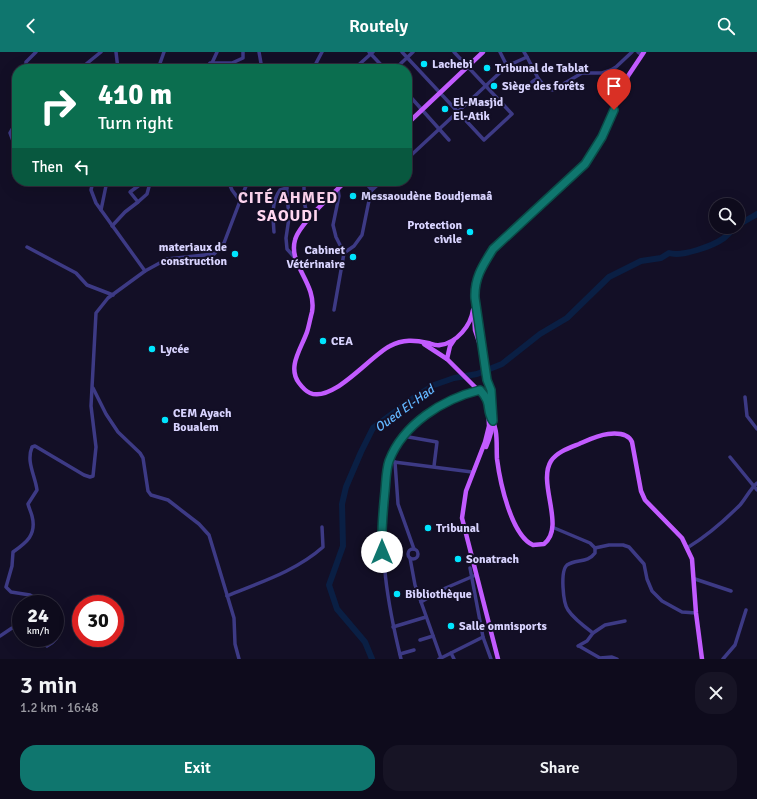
<!DOCTYPE html>
<meta charset="utf-8">
<style>
:root{--surface:#0e0b1c;--page:#171425;--text:#f1f3f6;--muted:#9b9ba3;--line:#2e2b3b;--accent:#0f766e}
body{margin:0;font-family:Signika,sans-serif;background:var(--page);color:var(--text);height:100vh;display:flex;flex-direction:column;font-size:15px;white-space:nowrap}
*{box-sizing:border-box;margin:0}
p{font-size:13px;color:var(--muted)}
.icon{flex:none;width:22px;height:22px;fill:none;stroke:currentColor;stroke-width:2;stroke-linecap:round;stroke-linejoin:round}
.map{position:relative;height:607px;overflow:hidden}
.details{display:flex;flex-direction:column;background:var(--surface);flex:1}
.details>*{flex:none}
.hud{position:absolute;left:12px;top:12px;width:400px;height:122px;border-radius:16px;box-shadow:0 4px 16px #0002,0 0 0 1px var(--line);background:#0b6e4f;color:#fff;overflow:hidden}
.buttons{position:absolute;left:709px;top:146px;display:grid;gap:8px}
.buttons a{display:grid;place-items:center;width:36px;height:36px;border-radius:50%;background:var(--surface);box-shadow:0 4px 16px #0002,0 0 0 1px var(--line);font-size:20px}
.speed{position:absolute;left:12px;top:543px;display:flex;gap:8px;font-size:20px;font-weight:700;text-align:center}
.speed>*{display:grid;place-content:center;width:52px;height:52px;border-radius:50%;background:var(--surface);box-shadow:0 4px 16px #0002,0 0 0 1px var(--line);line-height:1}
.speed small{font-size:10px;font-weight:400}
.speed .limit{border:6px solid #d22;background:#fff;color:#111}
.pin{position:absolute;display:grid;place-items:center;width:34px;height:34px;color:#fff;margin:-41px -17px;border-radius:50% 50% 50% 0;rotate:-45deg;box-shadow:0 0 4px #0007}
.pin .icon{rotate:45deg}
.me{position:absolute;width:44px;margin:-22px;rotate:0deg;stroke-linejoin:round;filter:drop-shadow(0 0 3px #0008)}
.turn{display:flex;align-items:center;gap:14px;height:84px;padding:0 20px;font-size:18px}
.turn .icon{width:52px;height:52px;stroke-width:2.5}
.turn b{display:block;font-size:28px;line-height:34px}
.then{display:flex;align-items:center;height:38px;padding:0 20px;background:#0003;gap:8px;font-size:15px}
.round{display:grid;place-items:center;flex:none;width:42px;height:42px;border-radius:16px;background:var(--page)}
.summary{display:flex;align-items:center;justify-content:space-between;height:68px;padding:0 20px}
h1{font-size:24px;font-weight:600;line-height:30px}
.primary-button{display:flex;gap:8px;margin-top:auto;padding:8px 20px}
.primary-button a{flex:1;height:46px;border-radius:16px;background:var(--accent);color:#fff;font-size:16px;font-weight:600;line-height:46px;text-align:center}
.primary-button a+a{background:var(--page);color:var(--text)}
header{display:flex;justify-content:space-between;align-items:center;height:52px;padding:0 20px;background:var(--accent);color:#fff;font-size:18px;font-weight:600}
.map>svg:first-child{display:block}
.lines{fill:none;stroke-linecap:round;stroke-linejoin:round}
.river{stroke:#0a1f44;stroke-width:6}
.minor{stroke:#3d3a85;stroke-width:3.5}
.major{stroke:#c25bff;stroke-width:4.5}
.route-casing{stroke:#0a4d48;stroke-width:10}
.route{stroke:#0f766e;stroke-width:7}
.poi-dot{fill:#00e5ff;stroke:#130f26;stroke-width:1.5}
.labels{text-anchor:middle;stroke-width:4;stroke-linejoin:round;paint-order:stroke}
.poi-label{font-size:12px;font-weight:bold;fill:#d9d4ff;stroke:#130f26;text-anchor:start}
.water-label{font-size:13px;font-style:italic;fill:#62b6ff;stroke:#130f26}
.district-label{font-size:16px;font-weight:bold;letter-spacing:1px;fill:#ffd6f0;stroke:#130f26}
</style>
<header><svg class="icon" aria-label="back" viewBox="0 0 24 24"><path d="M15 5l-7 7 7 7"/></svg>Routely<svg class="icon" aria-label="search" viewBox="0 0 24 24"><circle cx="10" cy="10" r="6"/><path d="M15 15l6 6"/></svg></header>
<div class="map">
<svg width="757" height="607" viewBox="0 0 757 607">
<rect width="100%" height="100%" fill="#130f26"/>
<g class="lines">
<g class="river">
<polyline points="738,173 757,162"/>
<path d="M372 607 365 590 337 557 329 533 343 494 342 452 346 435 361 400 373 376 415 345 434 333 454 326 477 322 502 312 540 282 567 266 609 225 641 209 661 206 669 201C682 205 713 194 724 186 728 183 732 178 736 175"/>
</g>
<g class="minor">
<polyline points="116,0 118,17"/>
<polyline points="259,0 262,17"/>
<polyline points="369,0 385,17"/>
<polyline points="402,0 484,88 512,62 454,0"/>
<polyline points="500,0 507,14"/>
<polyline points="524,0 527,5"/>
<polyline points="638,0 642,3"/>
<polyline points="212,11 217,0"/>
<polyline points="317,12 323,17"/>
<polyline points="26,17 26,10 36,0"/>
<polyline points="80,17 101,0"/>
<polyline points="158,17 164,0"/>
<polyline points="205,17 210,11 232,11 243,6 243,0"/>
<polyline points="313,17 322,0"/>
<polyline points="354,17 373,0"/>
<polyline points="395,17 413,0"/>
<polyline points="538,26 546,36 553,38 582,21 602,21 611,18 616,15 632,0"/>
<polyline points="407,41 449,88"/>
<polyline points="17,69 10,81 13,89 17,89"/>
<polyline points="407,107 507,14 527,5 538,26 532,30"/>
<polyline points="93,129 91,138 96,151 145,219 167,207 214,202 224,191 240,149"/>
<polyline points="228,129 232,138 240,149 248,129"/>
<polyline points="286,129 289,166 286,186 287,197 295,206"/>
<polyline points="304,129 304,149 308,167"/>
<polyline points="364,129 372,138"/>
<polyline points="372,138 382,129"/>
<polyline points="138,150 147,142 150,131"/>
<polyline points="101,158 107,129"/>
<polyline points="112,174 125,160 138,150 130,140 145,129"/>
<path d="M274 180C273 166 271 150 280 138L287 136"/>
<polyline points="27,195 76,221 87,233 113,243"/>
<polyline points="344,201 354,194 362,183 373,129"/>
<polyline points="334,258 344,201 336,185 333,173 339,144 338,137"/>
<polyline points="93,336 106,362 118,380 140,401 143,406 148,439 151,443 168,448 199,472 209,483 234,566 235,592 239,607"/>
<polyline points="745,345 747,364 757,377"/>
<polyline points="403,384 437,390 434,414"/>
<polyline points="730,405 757,438"/>
<polyline points="394,410 472,420"/>
<polyline points="395,410 398,452 414,497"/>
<path d="M552 475 590 491 595 496V501C588 511 576 507 567 513 560 519 563 551 568 558 574 567 585 575 593 581L605 573 625 569"/>
<polyline points="595,496 609,493 623,493 629,495 644,512 647,527 652,539 662,549 682,560 696,561"/>
<path d="M687 496C707 484 724 469 740 453 746 446 750 437 757 431"/>
<circle cx="413" cy="502" r="5"/>
<polyline points="410,506 415,533 441,606"/>
<polyline points="470,516 483,585 491,607"/>
<polyline points="695,527 731,539"/>
<path d="M227 544C261 530 296 519 323 495L322 475"/>
<polyline points="421,550 441,538 476,523"/>
<path d="M47 552 30 543 11 540 6 535 12 514 13 500C26 491 37 483 32 464 31 460 29 456 28 452L37 438C35 423 26 410 32 395L35 394 84 423 90 425 93 424 96 395 91 354 96 261 108 246 145 219"/>
<polyline points="393,575 426,565"/>
<polyline points="0,584 12,576 21,578"/>
<path d="M39 586 47 594C62 587 64 569 55 558"/>
<polyline points="420,588 433,584"/>
<polyline points="578,594 587,589 593,581"/>
<polyline points="579,594 600,606 612,605 617,607"/>
<polyline points="451,601 454,607"/>
<polyline points="400,602 414,598"/>
<path d="M401 607C387 550 379 500 385 442 386 431 386 419 389 409 402 372 442 347 479 338"/>
<polyline points="439,607 483,585"/>
<polyline points="723,607 735,593 746,558"/>
</g>
<g class="major">
<polyline points="407,72 483,0"/>
<path d="M346 129C333 142 299 172 295 188 288 213 317 231 312 260 310 267 309 274 307 280 301 297 287 315 299 331 302 335 305 339 310 341 333 351 370 304 390 294 403 287 415 288 428 291 432 292 436 294 440 293 457 291 471 273 473 258"/>
<polyline points="474,262 475,278 479,290"/>
<polyline points="424,292 447,307 488,348"/>
<polyline points="447,307 450,294 454,288"/>
<path d="M489 363C499 376 496 392 497 407 500 430 511 483 533 493L544 492C566 475 537 431 551 409 557 400 569 396 579 392 588 388 598 383 608 382 617 381 628 381 632 390L641 439 645 448 682 486 692 507 696 561 702 607"/>
<path d="M486 395C495 375 497 350 488 330"/>
<polyline points="498,607 462,466 466,439 485,390 489,374 487,328 476,259 475,234 483,212 493,197 565,132 585,112 595,98 602,85 628,24 644,0"/>
</g>
</g>
<g class="lines">
<defs>
<path id="route" d="M382 500C381 480 383 459 385 439 386 429 386 418 389 409 403 372 443 347 480 338 493 352 485 357 493 369L491 338 487 328 475 246C474 226 483 213 493 197L585 112 602 85 614 58"/>
</defs>
<use href="#route" class="route-casing"/>
<use href="#route" class="route"/>
</g>
<g class="poi-dot">
<circle cx="424" cy="12" r="4"/>
<circle cx="487" cy="16" r="4"/>
<circle cx="494" cy="34" r="4"/>
<circle cx="445" cy="57" r="4"/>
<circle cx="353" cy="144" r="4"/>
<circle cx="470" cy="180" r="4"/>
<circle cx="235" cy="202" r="4"/>
<circle cx="353" cy="205" r="4"/>
<circle cx="323" cy="289" r="4"/>
<circle cx="152" cy="297" r="4"/>
<circle cx="165" cy="368" r="4"/>
<circle cx="428" cy="476" r="4"/>
<circle cx="458" cy="507" r="4"/>
<circle cx="397" cy="542" r="4"/>
<circle cx="451" cy="574" r="4"/>
</g>
<g class="labels">
<g class="poi-label">
<text x="432" y="16">Lachebi</text>
<text x="495" y="20">Tribunal de Tablat</text>
<text x="502" y="38">Siège des forêts</text>
<text x="453" y="54">El-Masjid<tspan x="453" dy="14">El-Atik</tspan></text>
<text x="361" y="148">Messaoudène Boudjemaâ</text>
<text x="462" y="177" text-anchor="end">Protection<tspan x="462" dy="14">civile</tspan></text>
<text x="227" y="199" text-anchor="end">materiaux de<tspan x="227" dy="14">construction</tspan></text>
<text x="345" y="202" text-anchor="end">Cabinet<tspan x="345" dy="14">Vétérinaire</tspan></text>
<text x="331" y="293">CEA</text>
<text x="160" y="301">Lycée</text>
<text x="173" y="365">CEM Ayach<tspan x="173" dy="14">Boualem</tspan></text>
<text x="436" y="480">Tribunal</text>
<text x="466" y="511">Sonatrach</text>
<text x="405" y="546">Bibliothèque</text>
<text x="459" y="578">Salle omnisports</text>
</g>
<g class="water-label">
<text transform="translate(404 356) rotate(-36)" y="5">Oued El-Had</text>
</g>
<g class="district-label">
<text x="288" y="151">CITÉ AHMED<tspan x="288" dy="18">SAOUDI</tspan></text>
</g>
</g>
</svg>
<div class="buttons">
<a><svg class="icon" aria-label="search" viewBox="0 0 24 24"><circle cx="10" cy="10" r="6"/><path d="M15 15l6 6"/></svg></a>
</div>
<div class="speed"><div>24<small>km/h</small></div><div class="limit">30</div></div>
<div class="pin" style="left:614px;top:58px;background:#d93025"><svg class="icon" aria-label="arrive" viewBox="0 0 24 24"><path d="M6 21V4h12l-3 4 3 4H6"/></svg></div>
<svg class="me" style="left:382px;top:500px" viewBox="-20 -20 40 40"><circle r="19" fill="#fff"/><path d="M0-13L10 11 0 6-10 11z" fill="#0f766e"/></svg>
<div class="hud">
<div class="turn"><svg class="icon" aria-label="right" viewBox="0 0 24 24"><path d="M7 20v-9h11M14 6l5 5-5 5"/></svg><div><b>410 m</b>Turn right</div></div>
<div class="then">Then<svg class="icon" aria-label="left" viewBox="0 0 24 24"><path d="M17 20v-9H6M10 6l-5 5 5 5"/></svg></div>
</div>
</div>
<section class="details">
<div class="summary"><div><h1>3 min</h1><p>1.2 km · 16:48</p></div><a class="round"><svg class="icon" aria-label="close" viewBox="0 0 24 24"><path d="M6 6l12 12M18 6L6 18"/></svg></a></div>
<div class="primary-button"><a>Exit</a><a>Share</a></div>
</section>
